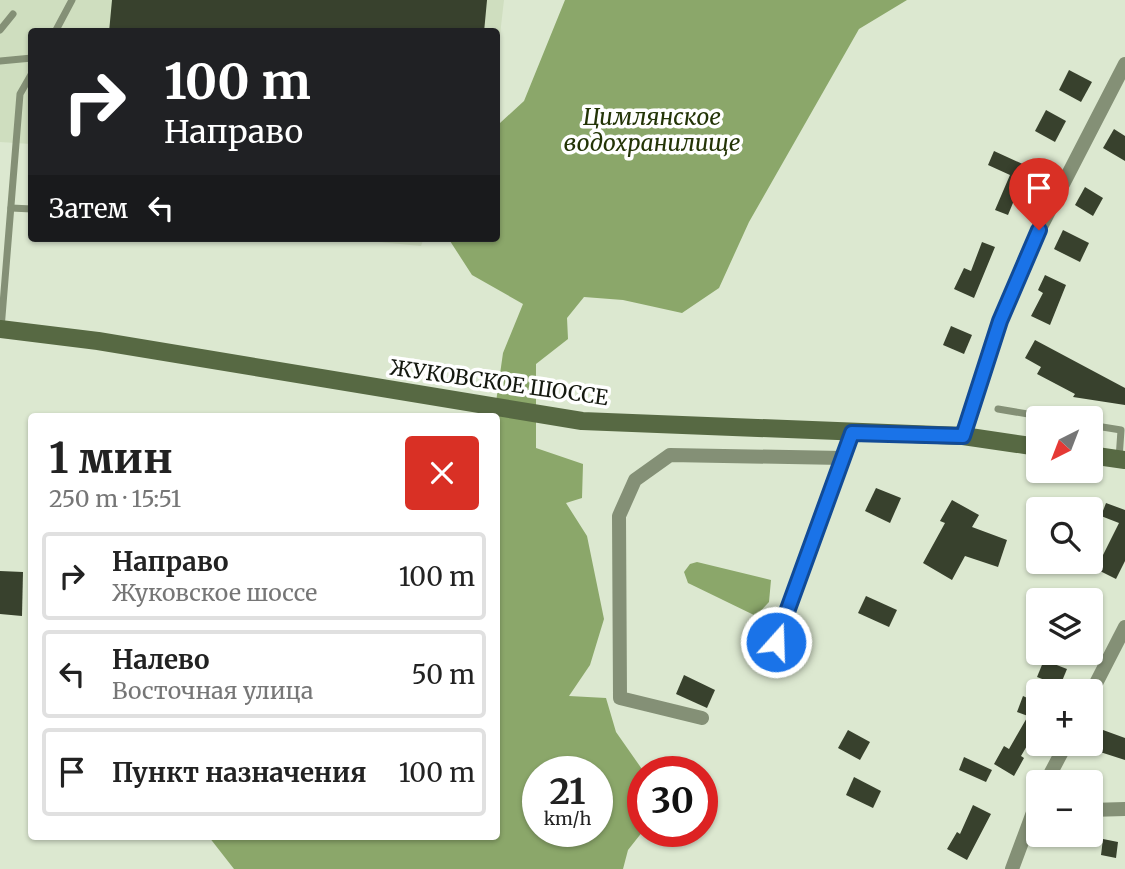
<!DOCTYPE html>
<html lang="ru">
<meta charset="utf-8">
<style>
:root{--surface:#fff;--page:#f2f2f2;--text:#222;--muted:#767676;--line:#e0e0e0}
body{margin:0;font-family:Merriweather,serif;background:var(--page);color:var(--text);height:100vh;display:flex;flex-direction:column;font-size:26px;white-space:nowrap}
*{box-sizing:border-box;margin:0}
p{font-size:23px;color:var(--muted)}
.icon{flex:none;width:38px;height:38px;fill:none;stroke:currentColor;stroke-width:2;stroke-linecap:round;stroke-linejoin:round}
.map{position:relative;flex:1;overflow:hidden}
.side{position:absolute;left:28px;top:413px;width:472px;height:427px;display:flex;flex-direction:column;background:var(--surface);border-radius:7px;box-shadow:0 2px 5px #0004}
.side>*{flex:none}
.banner{position:absolute;left:28px;top:28px;width:472px;height:214px;border-radius:7px;box-shadow:0 2px 5px #0004;background:#202124;color:#fff;overflow:hidden}
.needle{width:46px;rotate:222deg}
.buttons{position:absolute;left:1026px;top:406px;display:grid;gap:14px}
.buttons a{display:grid;place-items:center;width:77px;height:77px;border-radius:7px;background:var(--surface);box-shadow:0 2px 5px #0004;font-size:35px}
.speed{position:absolute;left:522px;top:756px;display:flex;gap:14px;font-size:35px;font-weight:700;text-align:center}
.speed>*{display:grid;place-content:center;width:91px;height:91px;border-radius:50%;background:var(--surface);box-shadow:0 2px 5px #0004;line-height:1}
.speed small{font-size:18px;font-weight:400}
.speed .limit{border:10px solid #d22;background:#fff;color:#111}
.pin{position:absolute;display:grid;place-items:center;width:60px;height:60px;color:#fff;margin:-72px -30px;border-radius:50% 50% 50% 0;rotate:-45deg;box-shadow:0 0 7px #0007}
.pin .icon{rotate:45deg}
.me{position:absolute;width:77px;margin:-38px;rotate:20deg;stroke-linejoin:round;filter:drop-shadow(0 0 5px #0008)}
.turn{display:flex;align-items:center;gap:24px;height:147px;padding:0 21px;font-size:32px}
.turn .icon{width:91px;height:91px;stroke-width:2.5}
.turn b{display:block;font-size:49px;line-height:60px}
.then{display:flex;align-items:center;height:66px;padding:0 21px;background:#0003;gap:14px;font-size:26px}
.round{display:grid;place-items:center;flex:none;width:74px;height:74px;border-radius:7px;background:var(--page)}
.summary{display:flex;align-items:center;justify-content:space-between;height:119px;padding:0 21px}
h1{font-size:42px;font-weight:700;line-height:52px}
ul{padding:0;list-style:none}
li{display:flex;align-items:center;gap:21px;height:88px;margin:0 14px 10px;padding:0 7px;border:4px solid var(--line);border-radius:7px}
li div{flex:1}
li b{display:block;font-size:26px}
li em{font-style:normal}
.map>svg:first-child{display:block}
.built{fill:#cfdebf}
.water{fill:#8ba76a;fill-rule:evenodd}
.building{fill:#38412d}
.lines{fill:none;stroke-linecap:round;stroke-linejoin:round}
.service{stroke:#849076;stroke-width:7}
.minor{stroke:#849076;stroke-width:14}
.secondary{stroke:#576943;stroke-width:18}
.route-casing{stroke:#114b97;stroke-width:18}
.route{stroke:#1a73e8;stroke-width:12}
.labels{text-anchor:middle;stroke-width:7;stroke-linejoin:round;paint-order:stroke}
.street-label{font-size:21px;fill:#151910;stroke:#fff}
.water-label{font-size:23px;font-style:italic;fill:#233406;stroke:#fff}
</style>
<div class="map">
<svg width="1125" height="869" viewBox="0 0 1125 869">
<rect width="100%" height="100%" fill="#dce8d0"/>
<g class="built">
<polygon points="0,0 504,0 497,61 497,32 32,32 31,144 0,142"/>
<polygon points="336,238 424,238 421,246"/>
</g>
<g class="water">
<path d="M565 0H907L859 29 749 222 719 288 682 313 623 300 584 297 567 318 568 339 536 364V448L583 464 582 498 566 503 587 536 604 619 590 665 569 696 606 698 616 732 644 772 643 831 628 850 623 869H234L209 837 497 836V416H494L503 353 523 304 472 275 450 241 451 238H497V130L500 123 524 101ZM537 772H597V831H537Z"/>
<polygon points="697,562 771,580 769,602 756,616 688,583 684,572 690,564"/>
</g>
<g class="building">
<polygon points="112,0 487,0 484,32 109,32"/>
<polygon points="1069,70 1092,82 1081,102 1059,90"/>
<polygon points="1046,110 1066,121 1055,142 1035,131"/>
<polygon points="1114,129 1125,136 1125,161 1103,148"/>
<polygon points="994,151 1038,171 1031,185 1022,181 1008,215 995,210 1010,175 988,165"/>
<polygon points="1085,187 1103,198 1093,216 1075,205"/>
<polygon points="1063,230 1089,243 1080,262 1054,249"/>
<polygon points="982,242 995,247 974,298 954,289 964,268 971,271"/>
<polygon points="1045,275 1066,285 1050,325 1031,316 1043,293 1038,290"/>
<polygon points="951,326 972,335 964,354 943,345"/>
<polygon points="1035,340 1125,388 1125,405 1073,397 1075,394 1037,374 1041,367 1025,358"/>
<polygon points="876,488 901,498 890,523 865,511"/>
<polygon points="952,500 979,515 972,527 1007,540 998,567 965,556 952,580 923,563 945,523 940,521"/>
<polygon points="1106,503 1125,510 1125,561 1116,579 1096,569 1119,523 1101,516"/>
<polygon points="0,571 23,572 22,616 0,614"/>
<polygon points="866,596 897,610 889,627 858,613"/>
<polygon points="1044,660 1067,669 1060,686 1037,677"/>
<polygon points="684,675 715,690 707,708 676,694"/>
<polygon points="1023,696 1036,702 1038,699 1038,727 1021,756 1024,758 1014,776 994,764 1004,746 1009,749 1028,716 1017,712"/>
<polygon points="848,730 870,742 860,760 838,748"/>
<polygon points="1103,730 1125,738 1125,760 1097,751"/>
<polygon points="964,757 992,770 986,782 959,770"/>
<polygon points="854,777 881,791 873,808 846,795"/>
<polygon points="973,805 991,814 967,860 947,849 957,832 960,834"/>
<polygon points="1103,839 1118,842 1116,858 1101,855"/>
</g>
<g class="lines">
<g class="service">
<polyline points="0,30 13,14"/>
<polyline points="55,32 72,0"/>
<polyline points="0,61 32,58"/>
<polyline points="11,208 32,209"/>
<polyline points="1,329 20,94 32,73"/>
<polyline points="998,409 1052,418"/>
<polyline points="1090,425 1121,430 1119,459"/>
</g>
<g class="minor">
<polyline points="963,436 1000,321 1027,254 1125,64"/>
<polyline points="776,642 852,433"/>
<polyline points="1090,695 1125,627"/>
<polyline points="702,718 620,698 619,516 635,480 670,455 843,458"/>
<polyline points="1046,782 1066,744"/>
<polyline points="1090,810 1125,809"/>
<polyline points="1012,869 1038,799"/>
</g>
<g class="secondary">
<polyline points="0,329 98,341 582,421 963,436 1038,447"/>
<polyline points="1090,455 1125,460"/>
</g>
</g>
<g class="lines">
<defs>
<polyline id="route" points="776,642 852,433 963,436 1000,321 1039,230"/>
</defs>
<use href="#route" class="route-casing"/>
<use href="#route" class="route"/>
</g>
<g class="labels">
<g class="street-label">
<text transform="translate(499 383) rotate(8)" y="7">ЖУКОВСКОЕ ШОССЕ</text>
</g>
<g class="water-label">
<text x="652" y="125">Цимлянское<tspan x="652" dy="26">водохранилище</tspan></text>
</g>
</g>
</svg>
<div class="buttons">
<a><svg class="needle" viewBox="-14 -14 28 28"><path d="M0-13l5 13h-10z" fill="#e53935"/><path d="M0 13l5-13h-10z" fill="#767676"/></svg></a>
<a><svg class="icon" aria-label="search" viewBox="0 0 24 24"><circle cx="10" cy="10" r="6"/><path d="M15 15l6 6"/></svg></a>
<a><svg class="icon" aria-label="layers" viewBox="0 0 24 24"><path d="M12 4l9 5-9 5-9-5zM3 14l9 5 9-5"/></svg></a>
<a>+</a>
<a>−</a>
</div>
<div class="speed"><div>21<small>km/h</small></div><div class="limit">30</div></div>
<div class="pin" style="left:1039px;top:230px;background:#d93025"><svg class="icon" aria-label="arrive" viewBox="0 0 24 24"><path d="M6 21V4h12l-3 4 3 4H6"/></svg></div>
<svg class="me" style="left:776px;top:642px" viewBox="-20 -20 40 40"><circle r="17" fill="#1a73e8" stroke="#fff" stroke-width="3"/><path d="M0-11L8 9 0 5-8 9z" fill="#fff"/></svg>
<div class="banner">
<div class="turn"><svg class="icon" aria-label="right" viewBox="0 0 24 24"><path d="M7 20v-9h11M14 6l5 5-5 5"/></svg><div><b>100 m</b>Направо</div></div>
<div class="then">Затем<svg class="icon" aria-label="left" viewBox="0 0 24 24"><path d="M17 20v-9H6M10 6l-5 5 5 5"/></svg></div>
</div>
<section class="side">
<div class="summary"><div><h1>1 мин</h1><p>250 m · 15:51</p></div><a class="round" style="background:#d93025;color:#fff"><svg class="icon" aria-label="close" viewBox="0 0 24 24"><path d="M6 6l12 12M18 6L6 18"/></svg></a></div>
<ul>
<li><svg class="icon" aria-label="right" viewBox="0 0 24 24"><path d="M7 20v-9h11M14 6l5 5-5 5"/></svg><div><b>Направо</b><p>Жуковское шоссе</p></div><em>100 m</em></li>
<li><svg class="icon" aria-label="left" viewBox="0 0 24 24"><path d="M17 20v-9H6M10 6l-5 5 5 5"/></svg><div><b>Налево</b><p>Восточная улица</p></div><em>50 m</em></li>
<li><svg class="icon" aria-label="arrive" viewBox="0 0 24 24"><path d="M6 21V4h12l-3 4 3 4H6"/></svg><div><b>Пункт назначения</b></div><em>100 m</em></li>
</ul>
</section>
</div>
